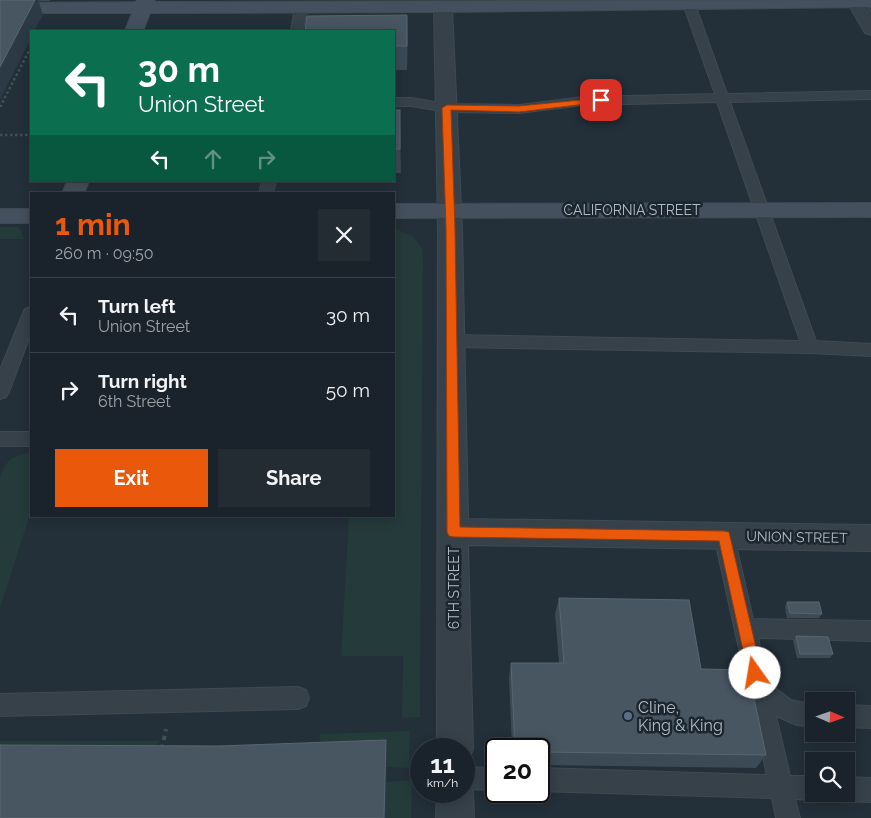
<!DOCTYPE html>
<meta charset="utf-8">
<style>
:root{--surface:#1a232b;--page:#232b33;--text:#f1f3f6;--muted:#9fa4a9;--line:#384047;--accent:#ea580c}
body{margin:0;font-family:Raleway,sans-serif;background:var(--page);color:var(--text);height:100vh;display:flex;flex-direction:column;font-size:19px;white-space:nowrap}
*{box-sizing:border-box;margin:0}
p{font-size:16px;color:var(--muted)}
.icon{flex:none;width:28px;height:28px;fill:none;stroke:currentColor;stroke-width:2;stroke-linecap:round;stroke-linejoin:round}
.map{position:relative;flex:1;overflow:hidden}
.panel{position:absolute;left:30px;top:192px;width:365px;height:325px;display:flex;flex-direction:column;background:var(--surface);border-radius:0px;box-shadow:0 2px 12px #0003,0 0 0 1px var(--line)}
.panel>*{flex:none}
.guide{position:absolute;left:30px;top:30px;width:365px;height:152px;border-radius:0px;box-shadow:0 2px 12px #0003,0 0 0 1px var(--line);background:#0b6e4f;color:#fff;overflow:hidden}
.needle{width:32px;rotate:92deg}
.fabs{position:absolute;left:805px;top:692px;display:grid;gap:10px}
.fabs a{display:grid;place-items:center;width:50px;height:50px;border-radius:0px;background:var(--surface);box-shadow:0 2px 12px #0003,0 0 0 1px var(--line);font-size:25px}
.speed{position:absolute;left:410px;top:738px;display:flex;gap:10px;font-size:25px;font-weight:700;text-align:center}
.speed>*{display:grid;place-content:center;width:65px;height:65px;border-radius:50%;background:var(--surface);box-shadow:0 2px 12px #0003,0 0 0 1px var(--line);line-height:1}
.speed small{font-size:12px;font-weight:400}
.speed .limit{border:2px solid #111;border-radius:8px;background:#fff;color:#111}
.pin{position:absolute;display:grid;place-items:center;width:42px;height:42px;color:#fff;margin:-21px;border-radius:10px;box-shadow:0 2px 8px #0006}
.me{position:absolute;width:55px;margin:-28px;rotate:347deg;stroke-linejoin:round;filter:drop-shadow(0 0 4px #0008)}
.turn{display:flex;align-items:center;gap:18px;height:105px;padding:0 25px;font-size:22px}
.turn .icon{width:65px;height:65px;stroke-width:2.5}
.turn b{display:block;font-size:35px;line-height:42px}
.lanes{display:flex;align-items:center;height:48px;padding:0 25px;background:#0003;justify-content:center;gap:25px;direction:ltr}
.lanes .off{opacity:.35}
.round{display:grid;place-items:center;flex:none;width:52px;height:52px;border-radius:0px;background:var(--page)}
.overview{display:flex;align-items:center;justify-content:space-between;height:85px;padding:0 25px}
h1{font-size:30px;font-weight:700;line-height:38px;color:var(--accent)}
.action{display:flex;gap:10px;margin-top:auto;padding:10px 25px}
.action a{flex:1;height:58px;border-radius:0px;background:var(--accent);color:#fff;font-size:20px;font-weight:700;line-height:58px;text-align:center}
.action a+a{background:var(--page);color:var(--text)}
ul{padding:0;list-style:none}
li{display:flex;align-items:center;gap:15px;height:75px;padding:0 25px;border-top:1px solid var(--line)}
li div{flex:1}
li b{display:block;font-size:19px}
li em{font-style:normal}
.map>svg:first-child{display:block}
.green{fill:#253a3a}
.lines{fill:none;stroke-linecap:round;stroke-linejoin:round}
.lane-casing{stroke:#3f4a53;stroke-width:2}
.street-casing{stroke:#3f4a53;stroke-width:2}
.secondary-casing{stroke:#3f4a53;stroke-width:2}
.path-far1{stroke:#3d5352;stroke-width:2.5;stroke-dasharray:2.5 2.5;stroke-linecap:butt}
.path{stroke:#3d5352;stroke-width:4;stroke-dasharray:4.5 4.5;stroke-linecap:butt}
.lane{fill:#36414a;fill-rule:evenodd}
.street{fill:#36414a;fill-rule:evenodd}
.secondary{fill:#44505d;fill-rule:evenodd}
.wall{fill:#3b4a55}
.shaded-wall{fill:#2c3a45}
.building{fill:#485662;stroke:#586671}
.route{fill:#ea580c;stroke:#983908}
.service-dot{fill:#5c6f8a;stroke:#1c262e;stroke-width:2}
.labels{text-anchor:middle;stroke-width:5;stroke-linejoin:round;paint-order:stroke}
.street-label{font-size:14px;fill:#b1bcc6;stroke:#1c262e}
.near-poi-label{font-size:16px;fill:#b1bcc6;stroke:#1c262e;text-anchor:start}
</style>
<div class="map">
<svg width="871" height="818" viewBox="0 0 871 818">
<rect width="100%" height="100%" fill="#232f39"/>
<g class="green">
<polygon points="0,227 19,227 24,239 0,239"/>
<polygon points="394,228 414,237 423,250 420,717 402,718 403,656 341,656 349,516 394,516"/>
<path d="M28 453H31V511L0 608V477C6 460 11 457 28 453Z"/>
<polygon points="410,731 409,768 387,767 319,753 320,734"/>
<polygon points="0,741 159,741 155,756 0,756"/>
<polygon points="412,780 411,818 386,818 386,782"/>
</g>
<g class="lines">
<defs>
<g id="lane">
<polygon points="689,1 695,4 727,94 871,91 871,99 730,102 816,341 871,344 871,356 810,353 452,347 446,345 444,341 446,337 452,335 800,341 717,102 584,105 519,113 447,112 411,106 394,106 394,98 411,98 447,104 519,105 584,97 715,94 683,4"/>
<polygon points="301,4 307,7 303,31 291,31 295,7"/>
<polygon points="262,181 276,181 273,194 259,194"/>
<polygon points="31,307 31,333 9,392 6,397 0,399 0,370 23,313 25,309"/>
<rect x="0" y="432" width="31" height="14"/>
<polygon points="724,528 731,530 734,536 753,619 871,621 871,641 758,638 768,683 791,700 814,705 814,727 797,725 776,716 790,776 814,776 814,794 823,794 822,796 814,800 795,799 800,818 776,818 772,798 538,791 539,768 767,775 714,536 717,530"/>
<polygon points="298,687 306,690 309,698 306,706 298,709 0,716 0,694"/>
<polygon points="846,705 871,706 871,728 846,727"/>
<polygon points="464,767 496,768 496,790 464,789"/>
<polygon points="846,777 871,778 871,802 846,801 838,797 836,794 846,794"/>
</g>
<g id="street">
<polygon points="846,0 864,0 871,13 871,35 865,33"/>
<polygon points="443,2 449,3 452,7 462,229 468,519 871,525 871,551 468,545 473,749 468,762 464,763 464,749 437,749 438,229 434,7 437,3"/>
<polygon points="464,776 468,778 473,791 474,818 436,818 437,791 464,791"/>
</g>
<g id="secondary">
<polygon points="137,0 155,0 154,2 871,0 871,7 443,12 150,13 143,31 125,31 132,13 0,13 0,3 136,2"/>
<polygon points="67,181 89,181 84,194 62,194"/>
<polygon points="871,203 871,217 394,218 394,204"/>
<rect x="0" y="209" width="31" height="14"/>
</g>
</defs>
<use href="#lane" class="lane-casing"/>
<use href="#street" class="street-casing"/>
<use href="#secondary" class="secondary-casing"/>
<g class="path-far1">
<polyline points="0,107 31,47"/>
<polyline points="0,135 31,135"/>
</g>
<polyline class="path" points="162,749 166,729"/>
<use href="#lane" class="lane"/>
<use href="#street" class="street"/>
<use href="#secondary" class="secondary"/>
</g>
<g class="wall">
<polygon points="0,0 50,0 50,1 38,1 43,15"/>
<polygon points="394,31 408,39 407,70 394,70"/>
<polygon points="394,110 401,135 401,173 394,173"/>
<polygon points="559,598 701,669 766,755 756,768 539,765 539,749 512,749 509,678 511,663 559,663 555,614"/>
<polygon points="787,602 822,614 819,618 787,618 785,607"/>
<polygon points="796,636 833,654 830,658 797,658 793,641"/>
</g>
<g class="shaded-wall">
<polygon points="35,0 38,0 43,15 34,31 31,31 31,38 0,100 0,67"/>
<polygon points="407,15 408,39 407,70"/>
<polygon points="400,110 401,135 401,173 400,149"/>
<polygon points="386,740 387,750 386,818 384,818"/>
</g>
<g class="building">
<polygon points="0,0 35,0 0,67"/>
<polygon points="407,15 407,46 394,46 394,31 305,31 307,16"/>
<rect x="394" y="110" width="6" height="39"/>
<polygon points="559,598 689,600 701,669 748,670 766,755 539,752 539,749 515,749 511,663 564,663"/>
<polygon points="787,602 819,602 822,614 790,613"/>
<polygon points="796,636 828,637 833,654 800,654"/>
<polygon points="386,740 384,818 0,818 0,745 219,746"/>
</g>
<polygon class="route" points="601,98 604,98 604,102 519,112 451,110 455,229 460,527 724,531 729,532 762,673 760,678 755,680 750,678 748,673 719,541 454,537 449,536 447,532 446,229 442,108 447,105 519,106"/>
<circle class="service-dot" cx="628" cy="716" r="5"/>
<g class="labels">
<g class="street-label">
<text x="632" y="215">CALIFORNIA STREET</text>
<text transform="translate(797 537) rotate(1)" y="5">UNION STREET</text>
<text transform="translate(454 588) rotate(-90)" y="5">6TH STREET</text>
</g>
<g class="near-poi-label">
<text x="638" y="713">Cline,<tspan x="638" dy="18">King &amp; King</tspan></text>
</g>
</g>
</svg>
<div class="fabs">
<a><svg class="needle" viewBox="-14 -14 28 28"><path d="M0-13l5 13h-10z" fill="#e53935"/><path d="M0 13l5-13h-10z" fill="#9fa4a9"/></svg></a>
<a><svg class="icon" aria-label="search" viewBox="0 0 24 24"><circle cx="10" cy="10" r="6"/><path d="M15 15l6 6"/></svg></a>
</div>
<div class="speed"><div>11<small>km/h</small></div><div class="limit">20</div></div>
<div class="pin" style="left:601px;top:100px;background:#d93025"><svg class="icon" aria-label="arrive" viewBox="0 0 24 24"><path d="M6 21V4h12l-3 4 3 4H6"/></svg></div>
<svg class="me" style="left:755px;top:673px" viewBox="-20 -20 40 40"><circle r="19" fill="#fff"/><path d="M0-13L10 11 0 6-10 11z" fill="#ea580c"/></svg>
<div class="guide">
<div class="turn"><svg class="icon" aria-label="left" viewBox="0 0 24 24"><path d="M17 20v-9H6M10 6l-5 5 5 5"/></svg><div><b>30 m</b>Union Street</div></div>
<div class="lanes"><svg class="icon" aria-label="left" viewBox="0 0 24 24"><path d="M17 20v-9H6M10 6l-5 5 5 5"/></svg><svg class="icon off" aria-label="ahead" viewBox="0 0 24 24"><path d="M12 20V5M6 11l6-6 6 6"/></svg><svg class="icon off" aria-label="right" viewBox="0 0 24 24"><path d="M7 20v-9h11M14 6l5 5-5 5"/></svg></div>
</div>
<section class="panel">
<div class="overview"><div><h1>1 min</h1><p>260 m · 09:50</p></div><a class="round"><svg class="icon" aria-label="close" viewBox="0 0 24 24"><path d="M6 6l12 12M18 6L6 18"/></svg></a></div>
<ul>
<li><svg class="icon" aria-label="left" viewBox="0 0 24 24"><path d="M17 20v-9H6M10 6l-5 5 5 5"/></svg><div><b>Turn left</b><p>Union Street</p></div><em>30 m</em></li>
<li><svg class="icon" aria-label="right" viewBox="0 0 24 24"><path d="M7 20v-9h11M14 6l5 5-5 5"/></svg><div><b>Turn right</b><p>6th Street</p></div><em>50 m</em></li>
</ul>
<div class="action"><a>Exit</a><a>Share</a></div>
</section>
</div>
